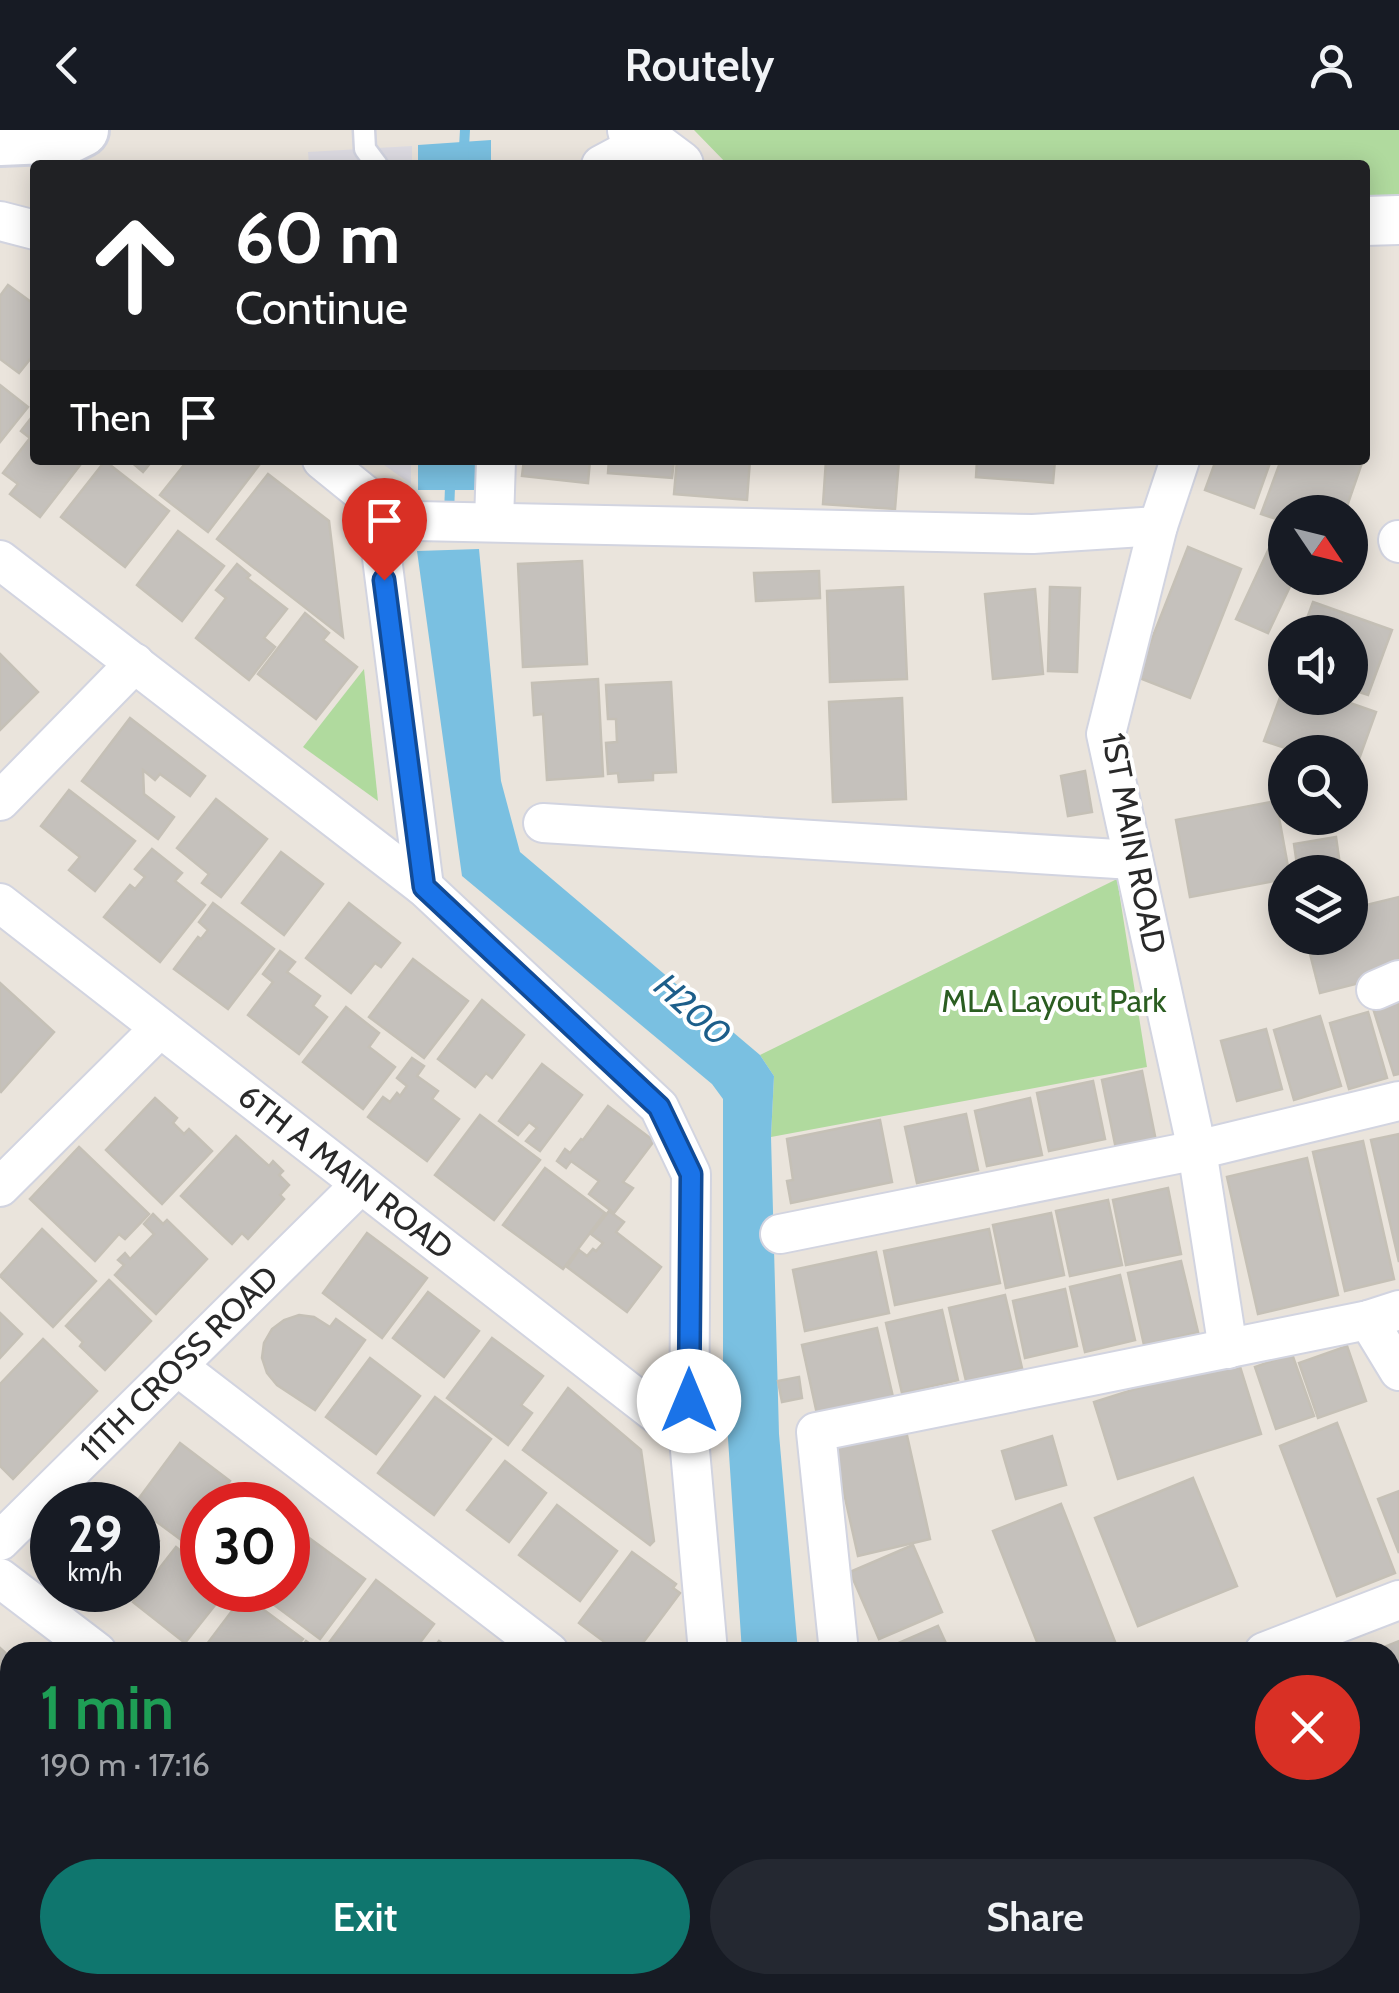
<!DOCTYPE html>
<meta charset="utf-8">
<style>
:root{--surface:#171b24;--page:#242831;--text:#f1f3f6;--muted:#9ea1a6;--accent:#0f766e}
body{margin:0;font-family:Cabin,sans-serif;background:var(--page);color:var(--text);height:100vh;display:flex;flex-direction:column;font-size:38px;white-space:nowrap}
*{box-sizing:border-box;margin:0}
p{font-size:32px;color:var(--muted)}
.icon{flex:none;width:55px;height:55px;fill:none;stroke:currentColor;stroke-width:2;stroke-linecap:round;stroke-linejoin:round}
.map{position:relative;flex:1;overflow:hidden}
.panel{position:absolute;left:0px;top:1512px;width:1400px;height:352px;display:flex;flex-direction:column;background:var(--surface);border-radius:30px 30px 0 0;box-shadow:0 5px 25px #0003}
.panel>*{flex:none}
.top-card{position:absolute;left:30px;top:30px;width:1340px;height:305px;border-radius:10px;box-shadow:0 5px 25px #0003;background:#202124;color:#fff;overflow:hidden}
.needle{width:65px;rotate:125deg}
.buttons{position:absolute;left:1268px;top:365px;display:grid;gap:20px}
.buttons a{display:grid;place-items:center;width:100px;height:100px;border-radius:50%;background:var(--surface);box-shadow:0 5px 25px #0003;font-size:50px}
.speed{position:absolute;left:30px;top:1352px;display:flex;gap:20px;font-size:50px;font-weight:700;text-align:center}
.speed>*{display:grid;place-content:center;width:130px;height:130px;border-radius:50%;background:var(--surface);box-shadow:0 5px 25px #0003;line-height:1}
.speed small{font-size:25px;font-weight:400}
.speed .limit{border:15px solid #d22;background:#fff;color:#111}
.pin{position:absolute;display:grid;place-items:center;width:85px;height:85px;color:#fff;margin:-102px -42px;border-radius:50% 50% 50% 0;rotate:-45deg;box-shadow:0 0 10px #0007}
.pin .icon{rotate:45deg}
.me{position:absolute;width:110px;margin:-55px;rotate:0deg;stroke-linejoin:round;filter:drop-shadow(0 0 8px #0008)}
.turn{display:flex;align-items:center;gap:35px;height:210px;padding:0 40px;font-size:45px}
.turn .icon{width:130px;height:130px;stroke-width:2.5}
.turn b{display:block;font-size:70px;line-height:85px}
.then{display:flex;align-items:center;height:95px;padding:0 40px;background:#0003;gap:20px;font-size:38px}
.round{display:grid;place-items:center;flex:none;width:105px;height:105px;border-radius:52px;background:var(--page)}
.head{display:flex;align-items:center;justify-content:space-between;height:170px;padding:0 40px}
h1{font-size:60px;font-weight:600;line-height:75px;color:#1e9e55}
.primary-button{display:flex;gap:20px;margin-top:auto;padding:20px 40px}
.primary-button a{flex:1;height:115px;border-radius:60px;background:var(--accent);color:#fff;font-size:40px;font-weight:600;line-height:115px;text-align:center}
.primary-button a+a{background:var(--page);color:var(--text)}
header{display:flex;justify-content:space-between;align-items:center;height:130px;padding:0 40px;background:var(--surface);font-size:45px;font-weight:600}
.map>svg:first-child{display:block}
.industrial{fill:#dedce3}
.green{fill:#b0da9e}
.water{fill:#7ac0e1}
.lines{fill:none;stroke-linecap:round;stroke-linejoin:round}
.stream{stroke:#7ac0e1;stroke-width:10}
.building{fill:#c5c1bc;stroke:#c5c0b6;stroke-width:2.5}
.service-casing{stroke:#d2d4e0;stroke-width:25}
.minor-casing{stroke:#d2d4e0;stroke-width:42}
.tertiary-casing{stroke:#d2d4e0;stroke-width:52}
.secondary-casing{stroke:#d2d4e0;stroke-width:58}
.service{stroke:#fff;stroke-width:20}
.minor{stroke:#fff;stroke-width:38}
.tertiary{stroke:#fff;stroke-width:48}
.secondary{stroke:#fff;stroke-width:52}
.route-casing{stroke:#114b97;stroke-width:25}
.route{stroke:#1a73e8;stroke-width:18}
.labels{text-anchor:middle;stroke-width:8;stroke-linejoin:round;paint-order:stroke}
.street-label{font-size:32px;fill:#292929;stroke:#fff}
.park-label{font-size:32px;fill:#2b5d21;stroke:#fff}
.water-label{font-size:35px;font-style:italic;fill:#1c5e8a;stroke:#fff}
</style>
<header><svg class="icon" aria-label="back" viewBox="0 0 24 24"><path d="M15 5l-7 7 7 7"/></svg>Routely<svg class="icon" aria-label="person" viewBox="0 0 24 24"><circle cx="12" cy="8" r="4"/><path d="M4 21q1-7 8-7t8 7"/></svg></header>
<div class="map">
<svg width="1399" height="1863" viewBox="0 0 1399 1863">
<rect width="100%" height="100%" fill="#eae4dc"/>
<g class="industrial">
<polygon points="412,16 412,35 309,35 308,22"/>
<polygon points="377,330 411,330 411,354"/>
</g>
<g class="green">
<polygon points="694,0 1399,0 1399,65 1365,65 1365,35 728,35"/>
<polygon points="364,539 378,671 303,617"/>
<polygon points="1117,749 1147,937 771,1007 774,946 760,925"/>
</g>
<g class="water">
<polygon points="491,10 491,35 418,35 418,15"/>
<polygon points="418,330 481,330 480,360 418,360"/>
<polygon points="479,419 501,651 520,722 760,925 774,946 771,1007 779,1304 798,1522 742,1522 723,1232 723,969 712,954 462,746 417,421"/>
<polygon points="768,1855 828,1855 829,1863 769,1863"/>
</g>
<g class="lines">
<g class="stream">
<polyline points="463,35 465,0"/>
<polyline points="449,384 451,330"/>
</g>
</g>
<g class="building">
<polygon points="8,155 35,175 35,223 19,243 0,229 0,166"/>
<polygon points="0,255 28,277 0,312"/>
<polygon points="35,283 35,330 84,330 40,387 10,364 18,354 3,343 30,308 21,301"/>
<polygon points="129,330 153,330 143,342"/>
<polygon points="188,330 263,330 208,402 160,365"/>
<polygon points="524,330 590,330 588,353 522,346"/>
<polygon points="609,330 674,330 672,348 608,343"/>
<polygon points="677,330 750,330 747,370 674,364"/>
<polygon points="826,330 899,330 895,379 823,374"/>
<polygon points="977,330 1055,330 1053,353 976,347"/>
<polygon points="1216,330 1271,330 1254,378 1205,360"/>
<polygon points="1281,330 1363,330 1345,382 1285,382 1285,392 1261,384"/>
<polygon points="105,331 169,381 125,437 61,387"/>
<polygon points="268,344 329,391 343,507 217,409"/>
<polygon points="1278,399 1285,402 1285,448 1294,448 1268,503 1236,489"/>
<polygon points="178,401 224,436 182,491 137,455"/>
<polygon points="1188,417 1241,439 1190,568 1137,547"/>
<polygon points="582,431 587,534 523,537 518,434"/>
<polygon points="237,434 250,445 247,448 287,479 264,508 275,517 249,550 196,508 226,468 216,460"/>
<polygon points="819,441 820,468 756,471 754,443"/>
<polygon points="903,457 907,549 830,552 827,461"/>
<polygon points="1050,457 1080,458 1077,542 1048,541"/>
<polygon points="1035,459 1043,544 993,549 985,464"/>
<polygon points="1313,472 1392,500 1368,565 1350,559 1350,502 1302,502"/>
<polygon points="305,483 329,503 323,510 357,537 316,589 258,544"/>
<polygon points="0,524 38,562 0,600"/>
<polygon points="598,549 603,646 547,650 543,584 534,585 532,553"/>
<polygon points="671,552 676,642 653,643 653,650 619,652 618,643 608,644 606,613 617,612 616,589 608,589 606,555"/>
<polygon points="1285,554 1285,568 1336,568 1376,582 1354,643 1350,642 1350,622 1297,622 1264,611"/>
<polygon points="902,568 906,669 833,672 829,572"/>
<polygon points="130,588 205,646 190,666 160,644 155,650 143,640 144,664 174,687 158,709 82,651"/>
<polygon points="1085,641 1092,682 1068,686 1061,646"/>
<polygon points="69,660 135,711 95,761 69,740 80,727 41,696"/>
<polygon points="216,669 267,709 221,767 202,753 209,744 177,718"/>
<polygon points="1276,671 1289,742 1285,742 1285,749 1190,767 1176,690"/>
<polygon points="1336,707 1341,742 1298,742 1294,714"/>
<polygon points="152,719 182,743 175,751 205,775 160,832 104,787 130,755 135,759 145,747 135,739"/>
<polygon points="281,722 323,754 284,805 242,773"/>
<polygon points="1399,767 1399,843 1320,863 1306,808 1350,808 1350,779"/>
<polygon points="213,773 274,819 228,879 174,839 198,807 201,809 208,800 199,792"/>
<polygon points="349,773 400,813 381,837 375,833 351,863 306,828"/>
<polygon points="280,821 295,832 287,842 320,866 313,876 327,887 299,924 248,885 273,852 263,844"/>
<polygon points="413,829 468,871 424,928 369,887"/>
<polygon points="0,853 54,902 1,962 0,961"/>
<polygon points="1399,866 1399,944 1394,945 1372,875"/>
<polygon points="482,870 524,905 492,948 486,943 475,957 438,929"/>
<polygon points="346,877 379,903 369,917 395,937 363,979 303,932"/>
<polygon points="1368,882 1387,948 1349,959 1330,893"/>
<polygon points="1320,886 1341,956 1294,970 1274,900"/>
<polygon points="1266,899 1282,959 1237,971 1221,911"/>
<polygon points="412,928 424,936 417,946 438,961 432,969 459,989 427,1031 368,987 383,967 390,972 397,963 400,966 407,956 397,948"/>
<polygon points="542,934 582,965 540,1021 526,1011 537,998 529,992 518,1005 499,991"/>
<polygon points="1142,941 1156,1011 1116,1019 1102,950"/>
<polygon points="1093,951 1105,1009 1049,1021 1037,963"/>
<polygon points="155,968 177,988 173,993 184,1004 189,999 212,1021 162,1074 106,1020"/>
<polygon points="1030,968 1042,1025 987,1036 975,981"/>
<polygon points="608,976 654,1011 623,1052 633,1058 614,1083 589,1064 599,1051 571,1031 566,1038 557,1031 565,1019 570,1023 581,1009 583,1010"/>
<polygon points="966,984 978,1040 917,1053 905,997"/>
<polygon points="480,985 540,1030 494,1090 435,1045"/>
<polygon points="880,990 892,1052 791,1073 787,1051 793,1050 787,1009"/>
<polygon points="1399,1004 1399,1132 1371,1010"/>
<polygon points="236,1006 269,1036 273,1031 283,1041 279,1045 289,1055 280,1065 284,1069 248,1109 242,1103 232,1114 181,1066"/>
<polygon points="1363,1011 1394,1149 1345,1161 1313,1022"/>
<polygon points="79,1017 149,1084 125,1109 119,1104 95,1131 30,1069"/>
<polygon points="1307,1028 1338,1165 1258,1184 1227,1047"/>
<polygon points="545,1038 605,1083 563,1139 503,1095"/>
<polygon points="1168,1058 1181,1124 1126,1135 1113,1070"/>
<polygon points="1108,1070 1122,1135 1070,1146 1056,1081"/>
<polygon points="609,1081 624,1092 616,1102 661,1137 627,1182 567,1137 579,1120 587,1126 593,1119 596,1121 603,1113 591,1104"/>
<polygon points="1051,1083 1064,1145 1006,1158 993,1095"/>
<polygon points="153,1084 163,1094 167,1090 207,1129 156,1184 115,1145 124,1135 118,1130 125,1123 130,1129 154,1104 144,1094"/>
<polygon points="42,1099 96,1151 53,1197 0,1146"/>
<polygon points="989,1099 1000,1153 895,1175 884,1121"/>
<polygon points="367,1103 427,1148 382,1208 323,1163"/>
<polygon points="876,1122 889,1183 805,1201 793,1140"/>
<polygon points="1181,1131 1198,1202 1144,1215 1128,1143"/>
<polygon points="1120,1145 1135,1210 1085,1222 1070,1157"/>
<polygon points="109,1150 151,1191 105,1240 80,1216 83,1212 66,1196"/>
<polygon points="1065,1159 1077,1216 1025,1228 1013,1171"/>
<polygon points="428,1162 479,1201 444,1247 393,1208"/>
<polygon points="1005,1165 1022,1238 966,1251 949,1178"/>
<polygon points="942,1180 958,1250 902,1263 886,1193"/>
<polygon points="0,1183 22,1204 0,1228"/>
<polygon points="299,1185 314,1187 330,1197 336,1189 365,1210 315,1280 277,1255 267,1243 262,1228 264,1213 272,1199 284,1190"/>
<polygon points="877,1198 893,1267 817,1284 802,1215"/>
<polygon points="492,1208 543,1246 521,1275 532,1283 508,1315 447,1268"/>
<polygon points="43,1209 97,1261 13,1349 0,1336 0,1254"/>
<polygon points="1347,1216 1366,1271 1318,1288 1299,1233"/>
<polygon points="1292,1224 1314,1286 1276,1299 1255,1237"/>
<polygon points="1237,1227 1261,1304 1118,1349 1094,1272"/>
<polygon points="370,1228 420,1266 376,1324 326,1287"/>
<polygon points="799,1247 802,1268 782,1272 778,1251"/>
<polygon points="568,1258 641,1320 654,1411 650,1415 523,1320"/>
<polygon points="435,1267 491,1309 434,1385 378,1343"/>
<polygon points="1337,1293 1395,1443 1337,1466 1280,1316"/>
<polygon points="906,1301 930,1409 858,1426 834,1318"/>
<polygon points="1052,1306 1066,1355 1016,1369 1002,1321"/>
<polygon points="180,1313 230,1351 212,1375 202,1375 202,1388 184,1412 138,1378 138,1375 134,1375"/>
<polygon points="505,1331 546,1363 509,1412 467,1380"/>
<polygon points="1193,1348 1237,1456 1138,1496 1095,1388"/>
<polygon points="233,1358 256,1375 220,1375"/>
<polygon points="1399,1361 1399,1423 1378,1369"/>
<polygon points="1061,1374 1119,1522 1041,1522 993,1401"/>
<polygon points="557,1375 617,1421 580,1471 519,1425"/>
<polygon points="138,1395 159,1411 138,1440"/>
<polygon points="202,1399 202,1428 189,1417"/>
<polygon points="301,1402 365,1449 320,1509 257,1462 258,1460 288,1460 288,1420"/>
<polygon points="913,1415 942,1482 879,1509 850,1442"/>
<polygon points="176,1417 202,1438 202,1460 227,1460 185,1513 133,1472"/>
<polygon points="632,1422 676,1454 673,1458 680,1463 636,1522 618,1522 579,1493"/>
<polygon points="376,1450 434,1494 413,1522 332,1522 325,1518"/>
<polygon points="244,1465 303,1509 292,1522 201,1522"/>
<polygon points="938,1496 950,1522 878,1522"/>
<polygon points="306,1511 321,1522 298,1522"/>
<polygon points="439,1511 454,1522 430,1522"/>
<polygon points="1399,1511 1399,1565 1390,1569 1390,1522 1372,1522"/>
<polygon points="0,1518 10,1527 10,1580 0,1591"/>
<polygon points="1399,1584 1399,1627 1390,1631 1390,1587"/>
<polygon points="0,1617 10,1627 10,1715 3,1722 0,1719"/>
<polygon points="1399,1652 1399,1752 1390,1732 1390,1657"/>
<polygon points="1399,1837 1399,1854 1375,1863 1344,1863 1342,1857 1348,1855 1390,1855 1390,1840"/>
<polygon points="46,1855 134,1855 127,1863 54,1863"/>
<polygon points="142,1855 152,1855 160,1863 134,1863"/>
<polygon points="176,1855 241,1855 233,1863 170,1863"/>
<polygon points="396,1855 443,1855 451,1863 388,1863"/>
<polygon points="626,1855 661,1855 655,1863 637,1863"/>
<polygon points="939,1855 1012,1855 1015,1863 942,1863"/>
<polygon points="1024,1855 1088,1855 1091,1861 1087,1863 1036,1863 1035,1860 1027,1863"/>
</g>
<g class="lines">
<defs>
<polyline id="service" points="364,0 365,19 377,35"/>
<g id="minor">
<polyline points="601,35 646,11"/>
<polyline points="0,91 35,100"/>
<polyline points="322,330 375,373 416,391 1033,404 1158,396"/>
<polyline points="1180,330 1158,396 1106,604 1197,1020 1228,1219"/>
<polyline points="375,373 424,757"/>
<polyline points="494,392 496,330"/>
<polyline points="1398,410 1399,413"/>
<polyline points="0,430 424,757 659,977 691,1044 689,1309 708,1522"/>
<polyline points="0,671 135,533"/>
<polyline points="543,693 1133,730"/>
<path id="s1" d="M0 773 689 1309"/>
<polyline points="1376,860 1399,850"/>
<polyline points="0,1057 160,898"/>
<polyline points="780,1104 1197,1020 1399,971"/>
<polyline points="1368,1190 1399,1241"/>
<polyline points="177,1236 549,1522"/>
<path id="s2" d="M0 1411 360 1055"/>
<polyline points="0,1448 97,1522"/>
<polyline points="839,1522 816,1302 1368,1190 1399,1180"/>
<polyline points="1264,1522 1399,1470"/>
<polyline points="0,1795 10,1785"/>
<polyline points="1390,1807 1399,1803"/>
<polyline points="519,1855 529,1863"/>
<polyline points="729,1855 729,1863"/>
<polyline points="863,1855 864,1863"/>
<polyline points="319,1863 327,1855"/>
<polyline points="1258,1863 1277,1855"/>
</g>
<g id="tertiary">
<polyline points="632,0 679,35"/>
<polyline points="1365,91 1399,90"/>
</g>
<polyline id="secondary" points="0,9 70,6 82,0"/>
</defs>
<use href="#service" class="service-casing"/>
<use href="#minor" class="minor-casing"/>
<use href="#tertiary" class="tertiary-casing"/>
<use href="#secondary" class="secondary-casing"/>
<use href="#service" class="service"/>
<use href="#minor" class="minor"/>
<use href="#tertiary" class="tertiary"/>
<use href="#secondary" class="secondary"/>
</g>
<g class="lines">
<defs>
<polyline id="route" points="384,450 424,757 659,977 691,1044 689,1271"/>
</defs>
<use href="#route" class="route-casing"/>
<use href="#route" class="route"/>
</g>
<g class="labels">
<g class="street-label">
<text transform="translate(1134 713) rotate(79)" y="11">1ST MAIN ROAD</text>
<text dy="11" stroke="none"><textPath href="#s1" startOffset="438">6TH A MAIN ROAD</textPath></text>
<text dy="11" stroke="none"><textPath href="#s2" startOffset="252">11TH CROSS ROAD</textPath></text>
</g>
<g class="park-label">
<text x="1054" y="882">MLA Layout Park</text>
</g>
<g class="water-label">
<text transform="translate(693 880) rotate(42)" y="12">H200</text>
</g>
</g>
</svg>
<div class="buttons">
<a><svg class="needle" viewBox="-14 -14 28 28"><path d="M0-13l5 13h-10z" fill="#e53935"/><path d="M0 13l5-13h-10z" fill="#9ea1a6"/></svg></a>
<a><svg class="icon" aria-label="sound" viewBox="0 0 24 24"><path d="M4 9h4l5-4v14l-5-4H4zM17 9q2 3 0 6"/></svg></a>
<a><svg class="icon" aria-label="search" viewBox="0 0 24 24"><circle cx="10" cy="10" r="6"/><path d="M15 15l6 6"/></svg></a>
<a><svg class="icon" aria-label="layers" viewBox="0 0 24 24"><path d="M12 4l9 5-9 5-9-5zM3 14l9 5 9-5"/></svg></a>
</div>
<div class="speed"><div>29<small>km/h</small></div><div class="limit">30</div></div>
<div class="pin" style="left:384px;top:450px;background:#d93025"><svg class="icon" aria-label="arrive" viewBox="0 0 24 24"><path d="M6 21V4h12l-3 4 3 4H6"/></svg></div>
<svg class="me" style="left:689px;top:1271px" viewBox="-20 -20 40 40"><circle r="19" fill="#fff"/><path d="M0-13L10 11 0 6-10 11z" fill="#1a73e8"/></svg>
<div class="top-card">
<div class="turn"><svg class="icon" aria-label="ahead" viewBox="0 0 24 24"><path d="M12 20V5M6 11l6-6 6 6"/></svg><div><b>60 m</b>Continue</div></div>
<div class="then">Then<svg class="icon" aria-label="arrive" viewBox="0 0 24 24"><path d="M6 21V4h12l-3 4 3 4H6"/></svg></div>
</div>
<section class="panel">
<div class="head"><div><h1>1 min</h1><p>190 m · 17:16</p></div><a class="round" style="background:#d93025;color:#fff"><svg class="icon" aria-label="close" viewBox="0 0 24 24"><path d="M6 6l12 12M18 6L6 18"/></svg></a></div>
<div class="primary-button"><a>Exit</a><a>Share</a></div>
</section>
</div>
